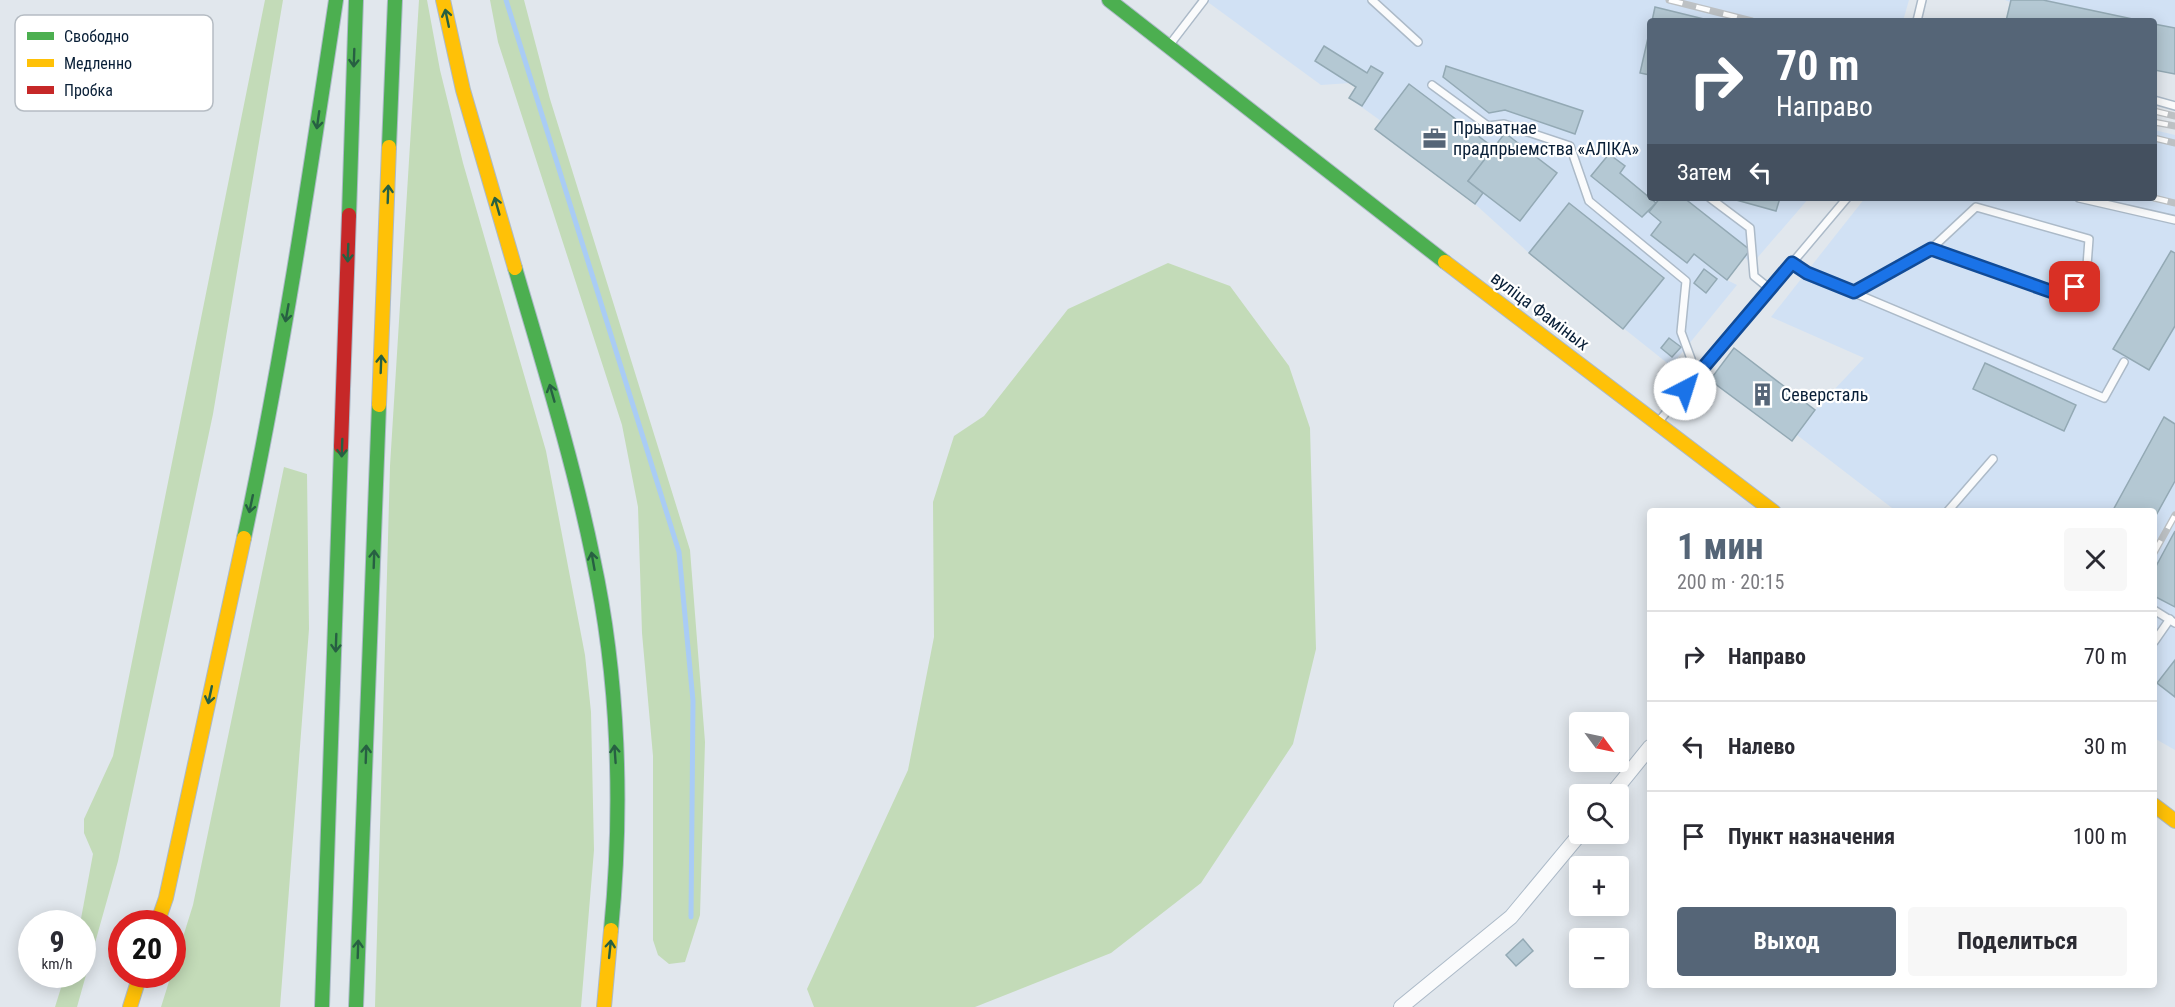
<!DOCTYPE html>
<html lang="ru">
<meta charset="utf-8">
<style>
:root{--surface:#fff;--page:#f7f7f7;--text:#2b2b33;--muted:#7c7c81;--line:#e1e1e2;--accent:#556577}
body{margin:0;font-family:"Roboto Condensed",sans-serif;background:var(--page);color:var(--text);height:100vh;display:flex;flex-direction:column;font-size:22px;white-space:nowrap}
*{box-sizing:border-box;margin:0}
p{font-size:20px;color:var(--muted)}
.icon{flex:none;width:33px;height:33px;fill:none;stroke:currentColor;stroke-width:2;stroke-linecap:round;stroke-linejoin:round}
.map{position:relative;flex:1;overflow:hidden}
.sheet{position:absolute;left:1647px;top:508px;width:510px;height:480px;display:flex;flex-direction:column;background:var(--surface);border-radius:6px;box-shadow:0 3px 15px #0003}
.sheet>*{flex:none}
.hud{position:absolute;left:1647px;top:18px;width:510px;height:183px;border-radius:6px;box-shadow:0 3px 15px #0003;background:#556577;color:#fff;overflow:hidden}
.needle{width:39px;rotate:123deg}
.tools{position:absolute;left:1569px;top:712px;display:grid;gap:12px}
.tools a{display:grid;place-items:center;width:60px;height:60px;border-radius:6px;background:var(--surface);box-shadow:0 3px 15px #0003;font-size:30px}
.speed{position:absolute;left:18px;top:910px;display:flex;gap:12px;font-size:30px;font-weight:700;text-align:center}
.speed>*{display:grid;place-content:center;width:78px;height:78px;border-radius:50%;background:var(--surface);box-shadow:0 3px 15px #0003;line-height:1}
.speed small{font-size:15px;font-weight:400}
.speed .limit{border:9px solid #d22;background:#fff;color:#111}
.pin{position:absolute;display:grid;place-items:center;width:51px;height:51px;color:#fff;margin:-26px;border-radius:12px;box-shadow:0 3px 9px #0006}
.me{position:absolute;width:66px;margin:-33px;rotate:40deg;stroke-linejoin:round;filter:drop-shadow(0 0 4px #0008)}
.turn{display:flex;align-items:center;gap:21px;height:126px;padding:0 30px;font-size:27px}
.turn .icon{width:78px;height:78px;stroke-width:2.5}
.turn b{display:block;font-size:42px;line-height:51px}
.then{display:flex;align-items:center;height:57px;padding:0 30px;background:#0003;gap:12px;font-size:22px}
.round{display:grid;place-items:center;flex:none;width:63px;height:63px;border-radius:6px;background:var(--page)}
.overview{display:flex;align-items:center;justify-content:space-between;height:102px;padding:0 30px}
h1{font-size:36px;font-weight:700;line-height:45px;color:var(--accent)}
.cta{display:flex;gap:12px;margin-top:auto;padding:12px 30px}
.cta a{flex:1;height:69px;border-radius:6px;background:var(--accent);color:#fff;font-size:24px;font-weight:700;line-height:69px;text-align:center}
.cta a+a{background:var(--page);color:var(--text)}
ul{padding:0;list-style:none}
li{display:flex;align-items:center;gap:18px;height:90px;padding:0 30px;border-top:2px solid var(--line)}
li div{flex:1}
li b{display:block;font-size:22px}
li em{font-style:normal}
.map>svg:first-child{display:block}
.built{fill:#d1e1f4}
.green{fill:#c3dbb8}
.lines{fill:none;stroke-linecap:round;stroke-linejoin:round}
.stream{stroke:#a9ccf5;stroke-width:5}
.building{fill:#b4c8d3;stroke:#93a9b4;stroke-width:1.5}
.lane-casing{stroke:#acbac8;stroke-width:10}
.street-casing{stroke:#acbac8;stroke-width:16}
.fast-casing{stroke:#acbac8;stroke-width:16}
.slow-casing{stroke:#acbac8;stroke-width:16}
.jam-casing{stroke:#acbac8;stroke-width:16}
.lane{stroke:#fafbfc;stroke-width:7}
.street{stroke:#fafbfc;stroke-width:14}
.fast{stroke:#4caf50;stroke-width:14}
.slow{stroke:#ffc107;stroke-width:14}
.jam{stroke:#c62828;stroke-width:14}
.rail-casing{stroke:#bdc1c4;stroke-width:7}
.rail{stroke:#fff;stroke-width:4.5;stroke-dasharray:14;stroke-linecap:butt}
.oneway{stroke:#276042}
.route-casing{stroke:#114b97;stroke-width:15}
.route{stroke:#1a73e8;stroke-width:10}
.labels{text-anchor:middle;stroke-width:4.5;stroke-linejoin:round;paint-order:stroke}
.poi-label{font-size:18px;fill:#091f37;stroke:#fff;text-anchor:start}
.street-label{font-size:18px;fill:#091f37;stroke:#fff}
.key{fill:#fff;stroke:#b5bcc3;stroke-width:1.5}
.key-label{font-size:16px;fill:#091f37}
</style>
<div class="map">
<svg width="2175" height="1007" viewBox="0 0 2175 1007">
<rect width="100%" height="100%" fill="#e1e7ed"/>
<g class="built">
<polygon points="1205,0 1909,0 1903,21 1650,21 1650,198 1809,198 1752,264 1744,257 1727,280 1737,285 1671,366 1529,253 1475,204 1375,129 1381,121 1349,98 1356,87 1350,83 1321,85"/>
<polygon points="2005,0 2175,0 2175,74 2154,70 2154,21 2006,21 2010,2"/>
<polygon points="2154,130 2175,135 2175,750 2154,738 2154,512 1896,511 1797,435 1792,441 1710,380 1734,348 1815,410 1864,358 1771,317 1865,198 2154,198"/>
</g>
<g class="green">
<polygon points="265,0 283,0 213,414 118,861 77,1007 55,1007 65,975 82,975 80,924 93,854 84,833 84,819 113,756"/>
<polygon points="419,0 427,0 440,70 463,163 546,451 585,655 591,712 594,850 581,1007 375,1007 390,466"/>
<polygon points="490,0 524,0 550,99 690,550 705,742 700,915 685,962 669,964 658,955 653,940 653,756 642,633 638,507 622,425 498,42"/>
<polygon points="1168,263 1230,286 1289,366 1310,428 1316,649 1293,744 1201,883 1111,953 975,1007 814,1007 807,989 908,770 934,637 933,502 954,436 984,416 1068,309"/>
<polygon points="284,467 307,474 309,629 280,1007 161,1007 193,905"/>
</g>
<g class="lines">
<polyline class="stream" points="506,0 679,552 693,701 691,917"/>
</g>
<g class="building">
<polygon points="2011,0 2043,0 2142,21 2006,21"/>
<polygon points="1655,7 1712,21 1652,21"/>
<polygon points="2154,24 2175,28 2175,74 2154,70"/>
<polygon points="1650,29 1650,75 1640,73"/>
<polygon points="1324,46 1367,73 1371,66 1383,73 1362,106 1349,98 1356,87 1315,61"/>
<polygon points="1446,66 1583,111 1575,134 1505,110 1489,113 1443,77"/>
<polygon points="1409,84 1494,148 1468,181 1483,193 1475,204 1375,129"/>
<polygon points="1505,133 1557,173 1520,221 1468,181"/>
<polygon points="1609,154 1625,166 1620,173 1656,203 1642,217 1591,176"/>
<polygon points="1660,198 1684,198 1750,250 1727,280 1694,254 1687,263 1651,235 1661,222 1649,212"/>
<polygon points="1729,198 1780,198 1776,211"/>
<polygon points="1569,203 1664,278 1623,329 1529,253"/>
<polygon points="2171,251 2175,253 2175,326 2149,370 2113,349"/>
<polygon points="1704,269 1717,279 1706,293 1694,283"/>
<polygon points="1669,338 1681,347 1672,357 1661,348"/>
<polygon points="1734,348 1815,410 1792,441 1710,380"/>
<polygon points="1985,363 2076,405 2064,431 1973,389"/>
<polygon points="2164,417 2175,424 2175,481 2154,519 2154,512 2112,512"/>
<polygon points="2175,531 2175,607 2154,596 2154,570"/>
<polygon points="2175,660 2175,697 2157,683"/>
<polygon points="1523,939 1533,951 1516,966 1506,955"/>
</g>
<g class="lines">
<defs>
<g id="lane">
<polyline points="1372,0 1418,42"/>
<polyline points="1917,21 1922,0"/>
<polyline points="1171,43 1204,0"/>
<polyline points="1432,85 1488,126 1504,124 1570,146 1589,201 1686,281 1681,332 1697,375"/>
<polyline points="2154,100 2175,106"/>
<polyline points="1710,198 1750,228 1754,276 1770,289"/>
<polyline points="2079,198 2175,220"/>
<polyline points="1792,263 1807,273 2104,398 2124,362"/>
<polyline points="1853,292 1931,249 2064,295 2086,279 2089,239 1976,207 1931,249"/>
<polyline points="1659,421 1847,198"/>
<polyline points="1947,512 1993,459"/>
<polyline points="2154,610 2175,623"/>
<polyline points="2154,642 2170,619"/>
</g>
<g id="street">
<polyline points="1611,795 1650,747"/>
<polyline points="1401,1007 1511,917 1580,834"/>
</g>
<g id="fast">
<polyline points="1109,0 1445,262"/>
<polyline points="389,147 395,0"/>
<polyline points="349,215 356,0"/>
<path d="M515 268C543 364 573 460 593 558 619 678 623 808 611 930"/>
<path d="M244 538C282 360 309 180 336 0"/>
<polyline points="322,1007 341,447"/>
<polyline points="356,1007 379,405"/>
</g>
<g id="slow">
<polyline points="443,0 463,90 515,268"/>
<polyline points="1445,262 1774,512"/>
<polyline points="379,405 389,147"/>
<polyline points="2154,805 2175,821"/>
<polyline points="157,924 166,898 244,538"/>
<polyline points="130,1007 140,975"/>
<polyline points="604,1007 611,930"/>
</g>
<polyline id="jam" points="341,447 349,215"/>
</defs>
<use href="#lane" class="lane-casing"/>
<use href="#street" class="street-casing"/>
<use href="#fast" class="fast-casing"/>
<use href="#slow" class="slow-casing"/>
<use href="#jam" class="jam-casing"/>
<use href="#lane" class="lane"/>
<use href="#street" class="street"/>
<use href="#fast" class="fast"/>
<use href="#slow" class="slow"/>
<use href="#jam" class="jam"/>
<defs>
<g id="rail">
<polyline points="1669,0 1752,21"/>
<polyline points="2154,111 2175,116"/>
<polyline points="2154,122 2175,126"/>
<polyline points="2154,138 2175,143"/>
<polyline points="2154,198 2175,203"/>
<polyline points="2154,553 2175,515"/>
</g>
</defs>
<use href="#rail" class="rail-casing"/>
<use href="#rail" class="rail"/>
</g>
<defs><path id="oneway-shaft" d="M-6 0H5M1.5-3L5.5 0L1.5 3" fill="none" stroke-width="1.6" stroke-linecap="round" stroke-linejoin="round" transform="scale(1.5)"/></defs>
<g class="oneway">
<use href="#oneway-shaft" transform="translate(447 18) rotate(-102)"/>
<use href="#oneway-shaft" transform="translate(354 58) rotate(92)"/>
<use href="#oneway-shaft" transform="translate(318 120) rotate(98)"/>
<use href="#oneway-shaft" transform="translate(388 194) rotate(-88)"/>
<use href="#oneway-shaft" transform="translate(497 206) rotate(-106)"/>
<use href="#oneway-shaft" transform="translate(348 253) rotate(92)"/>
<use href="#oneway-shaft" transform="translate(287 313) rotate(100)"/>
<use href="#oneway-shaft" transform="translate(381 364) rotate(-88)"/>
<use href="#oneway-shaft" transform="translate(552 393) rotate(-106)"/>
<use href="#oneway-shaft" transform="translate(342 448) rotate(92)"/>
<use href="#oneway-shaft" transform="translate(251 504) rotate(102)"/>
<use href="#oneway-shaft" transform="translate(374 559) rotate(-88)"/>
<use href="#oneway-shaft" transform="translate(593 561) rotate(-100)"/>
<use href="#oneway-shaft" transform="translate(336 643) rotate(92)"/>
<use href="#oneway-shaft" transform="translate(210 695) rotate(102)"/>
<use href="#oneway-shaft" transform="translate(366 754) rotate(-88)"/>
<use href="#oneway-shaft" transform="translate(615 754) rotate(-94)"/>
<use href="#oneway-shaft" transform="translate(358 949) rotate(-88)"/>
<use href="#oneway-shaft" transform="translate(610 949) rotate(-84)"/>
</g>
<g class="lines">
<defs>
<polyline id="route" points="1685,389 1792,263 1807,273 1854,292 1931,249 2064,296 2075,287"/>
</defs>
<use href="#route" class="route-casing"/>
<use href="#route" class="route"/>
</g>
<defs>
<symbol id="office-bare" viewBox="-9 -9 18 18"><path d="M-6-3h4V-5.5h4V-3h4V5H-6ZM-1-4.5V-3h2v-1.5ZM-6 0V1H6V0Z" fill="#556577" stroke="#fff" stroke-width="2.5" paint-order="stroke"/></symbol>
<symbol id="building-bare" viewBox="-9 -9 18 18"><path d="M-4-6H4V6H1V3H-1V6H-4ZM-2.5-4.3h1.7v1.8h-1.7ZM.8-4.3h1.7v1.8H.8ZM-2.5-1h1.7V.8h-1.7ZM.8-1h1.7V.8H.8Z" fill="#556577" stroke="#fff" stroke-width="2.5" paint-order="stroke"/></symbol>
</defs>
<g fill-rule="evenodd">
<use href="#office-bare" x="1418" y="122" width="33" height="33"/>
<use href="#building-bare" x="1746" y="378" width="33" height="33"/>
</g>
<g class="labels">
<g class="poi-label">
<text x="1453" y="134">Прыватнае<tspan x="1453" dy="21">прадпрыемства «АЛІКА»</tspan></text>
<text x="1781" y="401">Северсталь</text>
</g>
<g class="street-label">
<text transform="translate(1540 311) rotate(37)" y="6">вуліца Фаміных</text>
</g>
</g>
<rect x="15" y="15" width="198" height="96" rx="9" class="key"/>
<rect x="27" y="32" width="27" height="8" fill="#4caf50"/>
<rect x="27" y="59" width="27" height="8" fill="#ffc107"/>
<rect x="27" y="86" width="27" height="8" fill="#c62828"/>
<g class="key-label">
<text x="64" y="42">Свободно</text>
<text x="64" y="69">Медленно</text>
<text x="64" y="96">Пробка</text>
</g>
</svg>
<div class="tools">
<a><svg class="needle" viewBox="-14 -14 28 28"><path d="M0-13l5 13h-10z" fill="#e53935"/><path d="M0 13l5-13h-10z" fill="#7c7c81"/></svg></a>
<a><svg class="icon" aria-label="search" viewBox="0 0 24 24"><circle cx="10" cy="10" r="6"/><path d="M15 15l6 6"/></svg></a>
<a>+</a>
<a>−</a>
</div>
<div class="speed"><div>9<small>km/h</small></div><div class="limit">20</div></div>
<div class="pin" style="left:2075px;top:287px;background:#d93025"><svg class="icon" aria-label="arrive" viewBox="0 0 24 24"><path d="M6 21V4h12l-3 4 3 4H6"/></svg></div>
<svg class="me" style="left:1685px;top:389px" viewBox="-20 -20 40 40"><circle r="19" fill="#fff"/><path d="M0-13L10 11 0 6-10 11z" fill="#1a73e8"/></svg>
<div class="hud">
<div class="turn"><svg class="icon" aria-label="right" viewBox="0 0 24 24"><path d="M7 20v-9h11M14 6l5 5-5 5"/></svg><div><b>70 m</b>Направо</div></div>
<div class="then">Затем<svg class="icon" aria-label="left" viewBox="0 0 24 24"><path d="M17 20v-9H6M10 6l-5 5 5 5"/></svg></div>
</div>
<section class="sheet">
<div class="overview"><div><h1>1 мин</h1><p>200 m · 20:15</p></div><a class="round"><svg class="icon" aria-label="close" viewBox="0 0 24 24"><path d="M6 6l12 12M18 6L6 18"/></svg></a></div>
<ul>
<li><svg class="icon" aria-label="right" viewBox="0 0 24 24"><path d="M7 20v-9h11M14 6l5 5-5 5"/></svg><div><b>Направо</b></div><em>70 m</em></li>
<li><svg class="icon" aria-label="left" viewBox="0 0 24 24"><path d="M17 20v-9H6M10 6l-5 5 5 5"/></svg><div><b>Налево</b></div><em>30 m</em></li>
<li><svg class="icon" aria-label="arrive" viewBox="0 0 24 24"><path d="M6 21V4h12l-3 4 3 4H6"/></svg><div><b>Пункт назначения</b></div><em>100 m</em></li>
</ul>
<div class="cta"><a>Выход</a><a>Поделиться</a></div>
</section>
</div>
